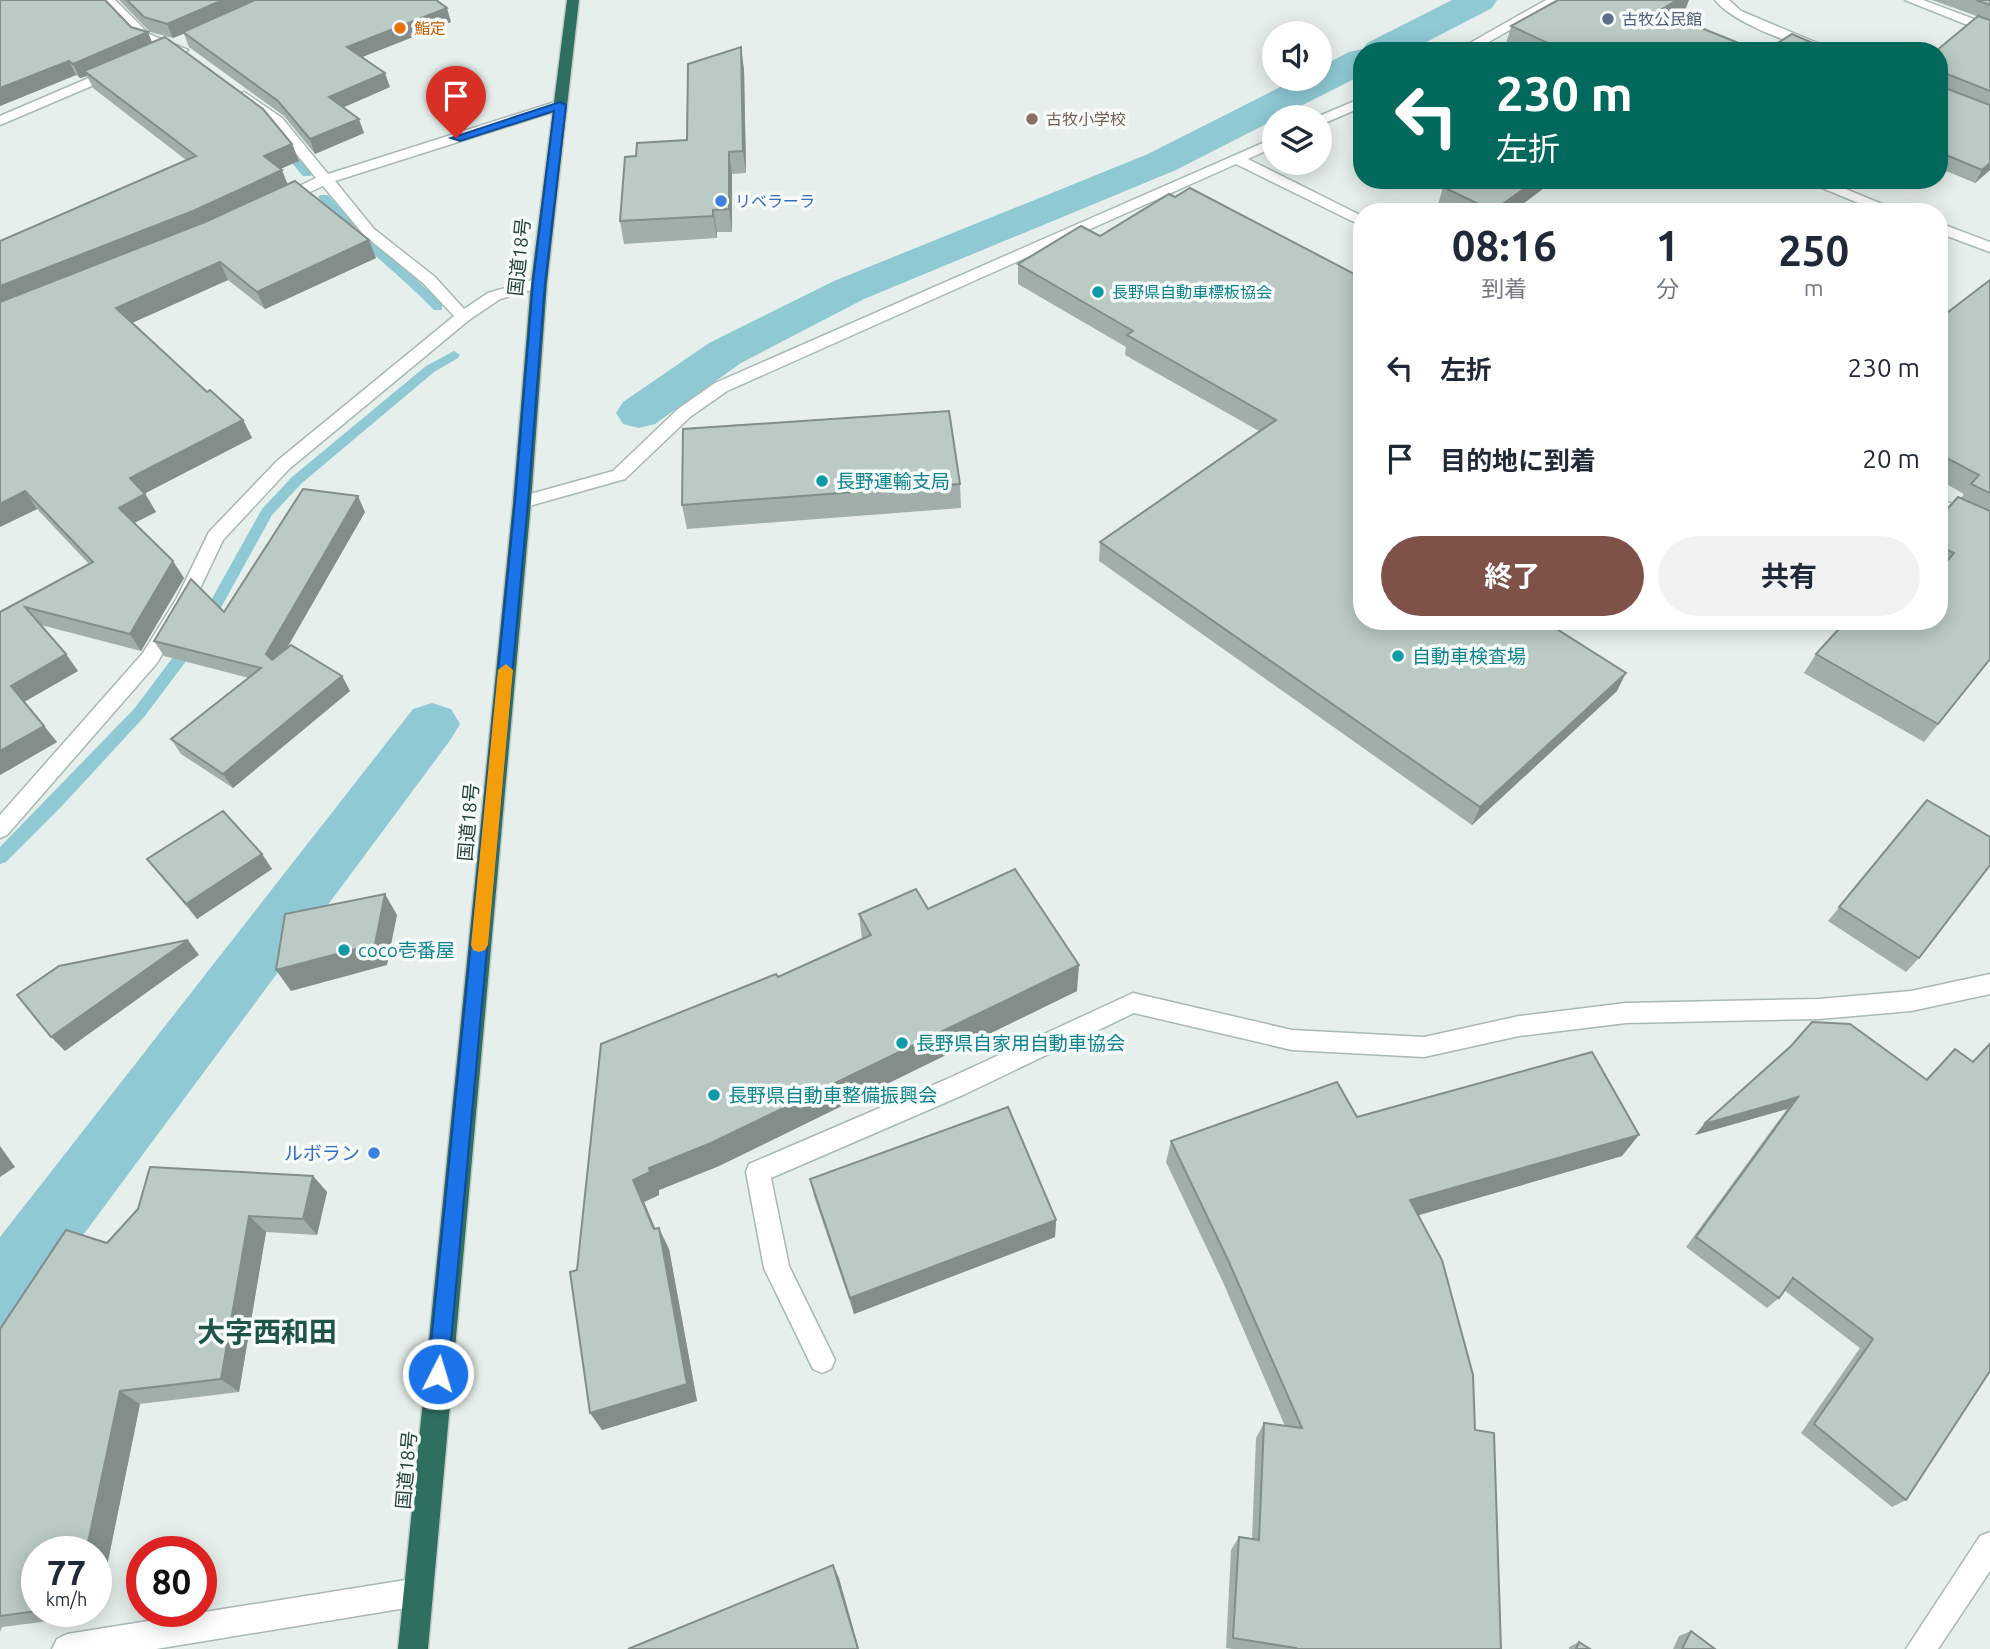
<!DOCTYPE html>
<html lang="ja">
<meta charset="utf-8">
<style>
:root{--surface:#fff;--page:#f2f2f3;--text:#1f2937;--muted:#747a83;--accent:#7f5249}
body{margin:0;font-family:Ubuntu,"Noto Sans JP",sans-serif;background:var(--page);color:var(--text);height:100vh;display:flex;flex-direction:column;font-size:26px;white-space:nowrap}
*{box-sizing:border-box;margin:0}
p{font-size:23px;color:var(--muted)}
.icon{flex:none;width:38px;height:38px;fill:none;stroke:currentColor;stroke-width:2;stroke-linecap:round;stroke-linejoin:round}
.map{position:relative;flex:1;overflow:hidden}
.panel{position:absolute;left:1353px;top:203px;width:595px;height:427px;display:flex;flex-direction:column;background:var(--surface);border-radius:28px;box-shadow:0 4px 18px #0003}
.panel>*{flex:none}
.top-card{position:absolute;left:1353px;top:42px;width:595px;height:147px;border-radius:28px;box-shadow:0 4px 18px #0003;background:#00695c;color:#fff;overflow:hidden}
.fabs{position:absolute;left:1262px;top:21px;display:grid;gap:14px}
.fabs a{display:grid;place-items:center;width:70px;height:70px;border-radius:50%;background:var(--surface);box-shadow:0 4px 18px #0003;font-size:35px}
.speed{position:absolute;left:21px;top:1536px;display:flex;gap:14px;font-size:35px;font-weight:700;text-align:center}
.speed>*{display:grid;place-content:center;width:91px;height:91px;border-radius:50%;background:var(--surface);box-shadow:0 4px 18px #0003;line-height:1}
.speed small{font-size:18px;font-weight:400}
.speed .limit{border:10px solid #d22;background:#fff;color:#111}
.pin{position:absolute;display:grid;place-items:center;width:60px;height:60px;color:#fff;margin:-72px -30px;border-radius:50% 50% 50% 0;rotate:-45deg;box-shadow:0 0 7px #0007}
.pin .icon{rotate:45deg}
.me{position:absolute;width:77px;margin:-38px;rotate:5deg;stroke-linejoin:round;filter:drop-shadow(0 0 5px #0008)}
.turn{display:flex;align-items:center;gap:24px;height:147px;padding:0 28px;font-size:32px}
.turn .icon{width:91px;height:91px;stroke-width:2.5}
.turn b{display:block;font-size:49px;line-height:60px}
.eta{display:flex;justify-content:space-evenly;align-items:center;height:119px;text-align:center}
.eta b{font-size:42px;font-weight:700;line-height:49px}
.cta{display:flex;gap:14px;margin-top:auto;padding:14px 28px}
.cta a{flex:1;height:80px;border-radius:42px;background:var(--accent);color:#fff;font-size:28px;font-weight:700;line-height:80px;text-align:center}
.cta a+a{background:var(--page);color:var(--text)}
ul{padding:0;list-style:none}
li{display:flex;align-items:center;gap:21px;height:91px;padding:0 28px}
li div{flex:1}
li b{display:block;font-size:26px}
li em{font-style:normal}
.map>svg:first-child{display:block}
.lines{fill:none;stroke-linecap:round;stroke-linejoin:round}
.stream{fill:#8ec9d4;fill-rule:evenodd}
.canal{fill:#8ec9d4;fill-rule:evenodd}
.minor-casing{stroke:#a8b8b2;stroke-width:3}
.highway-casing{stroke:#c2cac8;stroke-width:3}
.minor{fill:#fff;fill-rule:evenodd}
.highway{fill:#2f6f62;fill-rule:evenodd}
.wall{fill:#a1aea9;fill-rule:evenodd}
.shaded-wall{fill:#838d89}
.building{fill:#bbcac4;stroke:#838d89;stroke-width:2}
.route{fill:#1a73e8;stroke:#114b97;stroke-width:2}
.slow{fill:#f59e0b}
.service-dot{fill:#5c6f8a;stroke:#f7fbf9;stroke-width:2.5}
.food-dot{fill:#e8710a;stroke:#f7fbf9;stroke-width:2.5}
.education-dot{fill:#8d6e63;stroke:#f7fbf9;stroke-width:2.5}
.shop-dot{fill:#3f7fe0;stroke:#f7fbf9;stroke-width:2.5}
.culture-dot{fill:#0f9aa8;stroke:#f7fbf9;stroke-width:2.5}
.labels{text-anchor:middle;stroke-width:7;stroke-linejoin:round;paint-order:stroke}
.far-service-label{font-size:16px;fill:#4e5e75;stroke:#f7fbf9;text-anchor:start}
.far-food-label{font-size:16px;fill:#c56008;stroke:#f7fbf9;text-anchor:start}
.far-education-label{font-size:16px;fill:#785e54;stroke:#f7fbf9;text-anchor:start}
.far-shop-label{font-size:16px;fill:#366cbe;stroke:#f7fbf9;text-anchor:start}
.far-culture-label{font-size:16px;fill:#0d838f;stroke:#f7fbf9;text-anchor:start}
.street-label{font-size:19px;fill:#24423a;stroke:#f7fbf9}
.culture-label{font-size:19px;fill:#0d838f;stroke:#f7fbf9;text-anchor:start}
.shop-label{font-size:19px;fill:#366cbe;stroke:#f7fbf9;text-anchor:end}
.near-quarter-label{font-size:28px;font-weight:bold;fill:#1f5548;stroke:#f7fbf9}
</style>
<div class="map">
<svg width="1990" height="1649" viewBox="0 0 1990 1649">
<rect width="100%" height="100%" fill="#e6efeb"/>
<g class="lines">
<g class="stream">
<polygon points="279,144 287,144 311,172 311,176 303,176 279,148"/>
<path d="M320 195H328C363 235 405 267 442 304V310H434C397 271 351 240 318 197Z"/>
<polygon points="454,351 460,355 458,358 434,372 302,483 272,515 212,624 202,624 200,620 262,509 292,477 426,366"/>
<polygon points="191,639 198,644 196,648 144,717 61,807 6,862 0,864 0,847 134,709 186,640"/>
</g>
<g class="canal">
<polygon points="1452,0 1497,0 1492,8 1409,51 1362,51 1362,75 1279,117 1274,117 1274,120 1176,170 864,299 741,363 655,424 639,428 623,424 616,413 623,402 709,343 834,281 1148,154 1296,79 1320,79 1320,67 1349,52 1363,49 1367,43"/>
<polygon points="432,703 451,709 460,724 451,739 69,1254 25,1323 0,1333 0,1237 413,709"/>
</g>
<defs>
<g id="minor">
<polygon points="102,0 115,0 149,34 188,50 181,54 139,40"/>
<polygon points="1546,0 1562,0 1473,51 1456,51"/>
<path d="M1715 0H1729L1741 11 1836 51C1805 51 1734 24 1715 0Z"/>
<polygon points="1905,0 1923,0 1990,25 1990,34"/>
<polygon points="117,66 122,67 122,73 0,125 0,116"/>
<polygon points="244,92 282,118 328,174 555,102 565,102 565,108 335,181 374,229 435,277 464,309 488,293 539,278 547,283 545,286 500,299 469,320 289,469 223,540 195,599 157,663 7,835 0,838 0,815 143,653 177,598 209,532 277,461 454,316 423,283 364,235 323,186 286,203 276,203 274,200 276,197 316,178 272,124 239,99 237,96"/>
<polygon points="1362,98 1362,107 1320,125 1320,117 1317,117"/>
<polygon points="1274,138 1274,147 1248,159 1362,216 1362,226 1236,164 727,391 690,417 625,479 522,508 513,502 516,498 613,471 678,409 715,383"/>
<polygon points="1803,180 1824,180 1901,212 1880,212"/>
<polygon points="1939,223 1990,242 1990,252 1939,233"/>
<polygon points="1939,498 1990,521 1990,534 1939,511"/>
<polygon points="1990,974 1990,994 1911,1011 1819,1019 1626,1023 1519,1036 1424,1057 1292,1050 1134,1013 963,1095 771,1178 789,1266 835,1360 831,1369 822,1373 813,1369 764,1268 746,1172 749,1164 947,1079 1133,993 1292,1030 1424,1037 1519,1016 1626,1003 1819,999 1911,991"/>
<polygon points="1990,1532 1990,1571 1938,1649 1906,1649 1980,1536"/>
<polygon points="418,1578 428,1582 432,1592 428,1602 418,1606 156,1649 52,1649 57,1639 67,1634"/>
</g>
<polygon id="highway" points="567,0 579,0 547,283 531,502 428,1649 398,1649 513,502 531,283"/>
</defs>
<use href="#minor" class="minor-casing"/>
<use href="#highway" class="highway-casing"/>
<use href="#minor" class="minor"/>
<use href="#highway" class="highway"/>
</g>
<g class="wall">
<polygon points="0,0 131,27 292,144 299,161 280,169 288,184 376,258 265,309 228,280 132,323 207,392 243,420 252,438 145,493 156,512 134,523 184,578 141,651 41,625 78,671 24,702 57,742 0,775 0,612 89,564 37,509 0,527 0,241 186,160 93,88 87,76 80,78 76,75 0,106"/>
<polygon points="119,0 436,0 451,22 362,57 390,87 344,107 364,133 315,154 284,116 189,47 184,34 173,38 150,32"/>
<polygon points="1932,0 1990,0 1990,170 1975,183 1939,168 1939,51 1985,19"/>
<polygon points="1686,8 1673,16 1744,51 1521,51 1506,44 1511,26"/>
<polygon points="744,69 746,173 732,174 732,232 717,232 717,238 624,244 620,221 636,156 687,140"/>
<polygon points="1555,180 1512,212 1451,212 1438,205 1443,187"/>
<polygon points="1190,188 1362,621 1617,691 1472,825 1099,561 1100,542 1259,431 1125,355 1126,347 1018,284 1018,264 1100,236 1175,197"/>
<polygon points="1990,280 1990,660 1924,742 1804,673 1816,654 1939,621 1939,518 1961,498 1964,494 1939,480 1939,319"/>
<polygon points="960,484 961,508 687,529 682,505"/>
<polygon points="365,512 287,647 342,676 350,691 233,788 181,754 171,739 249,678 164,656 154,641 224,612"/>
<polygon points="1927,800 1919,958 1906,972 1828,921"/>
<polygon points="262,854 272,869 197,919 147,859"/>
<polygon points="928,909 1077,991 719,1166 659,1190 659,1195 644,1202 655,1229 669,1249 697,1401 602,1430 577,1270 778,977 862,939 859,914"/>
<polygon points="1990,1042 1990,1371 1906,1500 1892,1507 1801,1433 1860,1348 1784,1290 1779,1298 1767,1308 1686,1247 1787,1109 1695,1135 1791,1046 1925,1080 1955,1049 1972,1062"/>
<polygon points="1357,1117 1622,1156 1418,1215 1475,1430 1501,1649 1233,1649 1226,1648 1231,1550 1239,1537 1252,1539 1256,1438 1264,1423 1285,1426 1222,1280 1166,1162 1171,1141"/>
<path d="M313 1176 327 1192 317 1235 266 1232 239 1392 140 1404 97 1615 2 1627 0 1632V1329L107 1243ZM37 1552 96 1612H37Z"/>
<polygon points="810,1179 1056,1220 1055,1237 854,1314 814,1196"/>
<polygon points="1691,1631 1715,1649 1673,1649 1679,1636"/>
<polygon points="1579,1642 1590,1649 1569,1649 1569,1647"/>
</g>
<g class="shaded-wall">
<polygon points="223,0 261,0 173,38 167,24"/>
<polygon points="1677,0 1689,0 1686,8 1653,29 1659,11"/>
<polygon points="447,8 451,22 352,61 347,47"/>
<polygon points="148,32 154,47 84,71 87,76 80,78 73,64"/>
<polygon points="741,47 744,69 746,173 743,151"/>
<polygon points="69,61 76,75 0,106 0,88"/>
<polygon points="385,73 390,87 335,111 329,97"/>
<polygon points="359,119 364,133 315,154 310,139"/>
<polygon points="292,144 299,161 271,173 264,156"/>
<polygon points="729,152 732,174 732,232 729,209"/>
<polygon points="1990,163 1990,170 1975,183 1982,170"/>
<polygon points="282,170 289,188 0,308 0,286"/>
<polygon points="1536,180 1555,180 1512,212 1493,212"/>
<polygon points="713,210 717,232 717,238 713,216"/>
<polygon points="369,240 376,258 265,309 257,292"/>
<polygon points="220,262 228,280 125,326 116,308"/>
<polygon points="243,420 252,438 140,496 130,478"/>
<polygon points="25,491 37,509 0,527 0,504"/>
<polygon points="145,494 156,512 130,525 119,508"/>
<polygon points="358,496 365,512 275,669 266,654"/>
<polygon points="173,561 184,578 141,651 130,634"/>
<polygon points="66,654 78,671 24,702 11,686"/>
<polygon points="1626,673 1617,691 1472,825 1480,807"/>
<polygon points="342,676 350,691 233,788 223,774"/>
<polygon points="44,726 57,742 0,775 0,751"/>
<polygon points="262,854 272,869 197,919 186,904"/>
<polygon points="385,894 397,915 387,965 291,991 276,970"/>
<polygon points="188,940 199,955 65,1051 51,1037"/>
<polygon points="1079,965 1077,991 719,1166 659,1190 659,1195 644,1202 663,1247 659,1228 669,1249 697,1401 602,1430 590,1413 654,1229 633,1180 649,1168"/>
<polygon points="1798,1097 1787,1109 1695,1135 1704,1124"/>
<polygon points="1639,1135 1622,1156 1399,1221 1410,1200"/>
<polygon points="0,1146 15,1167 0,1177"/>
<polygon points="313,1176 327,1192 317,1235 303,1219"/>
<polygon points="249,1216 266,1232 239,1392 221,1379"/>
<polygon points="1056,1220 1055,1237 854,1314 850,1298"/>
<polygon points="120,1391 140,1404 97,1615 88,1612 96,1612 96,1552 86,1552"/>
<polygon points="833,1565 839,1578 859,1649 858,1649"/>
</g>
<g class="building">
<polygon points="0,0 105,0 131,27 148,32 73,64 69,61 0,88"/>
<polygon points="127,0 223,0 167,24 144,17"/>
<polygon points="255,0 436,0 447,8 347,47 385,73 329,97 359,119 310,139 278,101 183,32"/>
<polygon points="1558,0 1677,0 1659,11 1746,46 1737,51 1565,51 1511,26"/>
<polygon points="1976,0 1990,0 1990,5"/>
<polygon points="1978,16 1990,20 1990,91 1947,74 1943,77 1945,88 1990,105 1990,163 1982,170 1939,152 1939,51 1936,51"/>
<polygon points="1792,34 1831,51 1765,51"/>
<polygon points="165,37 263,109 292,144 264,156 282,170 193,211 0,286 0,241 196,156 84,71"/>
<polygon points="741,47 743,151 729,152 729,209 713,210 713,216 620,221 625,157 636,156 637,143 687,140 688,64"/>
<polygon points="1452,180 1536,180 1493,211 1443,187"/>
<polygon points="295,181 369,240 257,292 220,262 116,308 207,392 210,390 243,420 130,478 145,494 119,508 173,561 130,634 25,607 66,654 11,686 44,726 0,751 0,612 93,562 25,491 0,504 0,302 205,222"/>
<polygon points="1190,188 1362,278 1362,621 1544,621 1626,673 1480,807 1100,542 1276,420 1127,335 1133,331 1018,264 1081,226 1100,236 1169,194 1175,197"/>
<polygon points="1990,280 1990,493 1971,484 1979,475 1939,454 1939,319"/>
<polygon points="949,411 960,484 682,505 683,429"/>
<polygon points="303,489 358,496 266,654 272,660 291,645 342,676 223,774 171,739 261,668 154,641 191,579 224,612"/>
<polygon points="1958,497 1990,511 1990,659 1938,724 1816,654 1846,621 1939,621 1939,570 1954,553 1939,546 1939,518"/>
<polygon points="1927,800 1990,837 1990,865 1919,958 1839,907"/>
<polygon points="223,811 262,854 186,904 147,859"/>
<polygon points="1015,869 1079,965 711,1143 649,1168 650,1172 633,1180 654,1229 659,1228 687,1384 590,1413 570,1272 577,1270 601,1044 776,974 778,977 871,935 859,914 916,889 928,909"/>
<polygon points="385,894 375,944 276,970 285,914"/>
<polygon points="188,940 51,1037 17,995 59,966"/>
<polygon points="1812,1022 1850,1024 1927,1080 1955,1049 1973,1062 1990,1044 1990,1371 1906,1500 1814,1424 1873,1339 1793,1278 1779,1298 1696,1237 1798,1097 1704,1124 1791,1046"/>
<polygon points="1592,1052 1639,1135 1410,1200 1442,1260 1473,1375 1475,1430 1494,1433 1501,1649 1296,1649 1296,1648 1233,1638 1239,1537 1259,1540 1264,1423 1302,1428 1228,1260 1171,1141 1337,1082 1357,1117"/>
<polygon points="1008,1107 1056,1220 850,1298 810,1179"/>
<polygon points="150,1167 313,1176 303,1219 249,1216 221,1379 120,1391 86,1552 37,1552 37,1611 0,1616 0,1329 66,1230 107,1243 138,1209"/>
<polygon points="833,1565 858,1649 628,1649"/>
<polygon points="1691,1631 1715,1649 1682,1649"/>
<polygon points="1579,1642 1590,1649 1576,1649"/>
</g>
<polygon class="route" points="560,102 566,105 545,283 528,502 448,1374 445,1381 438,1384 431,1381 428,1374 515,502 533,283 554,111 460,141 451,138"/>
<polygon class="slow" points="506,664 513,670 488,945 485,950 479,952 473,950 471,945 498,670"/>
<circle class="service-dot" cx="1608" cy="19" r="7"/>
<circle class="food-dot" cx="400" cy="28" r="7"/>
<circle class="education-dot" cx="1032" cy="119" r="7"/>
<g class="shop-dot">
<circle cx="721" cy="201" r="7"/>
<circle cx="374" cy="1153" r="7"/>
</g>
<g class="culture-dot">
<circle cx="1098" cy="292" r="7"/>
<circle cx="822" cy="481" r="7"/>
<circle cx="1398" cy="656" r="7"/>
<circle cx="344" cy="950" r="7"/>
<circle cx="902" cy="1043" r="7"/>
<circle cx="714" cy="1095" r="7"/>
</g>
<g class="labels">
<g class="far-service-label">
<text x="1622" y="25">古牧公民館</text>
</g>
<g class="far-food-label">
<text x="414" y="34">鮨定</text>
</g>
<g class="far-education-label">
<text x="1046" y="125">古牧小学校</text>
</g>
<g class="far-shop-label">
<text x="735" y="207">リベラーラ</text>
</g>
<g class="far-culture-label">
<text x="1112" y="298">長野県自動車標板協会</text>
</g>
<g class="street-label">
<text transform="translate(519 257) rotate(-84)" y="7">国道18号</text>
<text transform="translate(468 822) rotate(-85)" y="7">国道18号</text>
<text transform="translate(406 1470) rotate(-85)" y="7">国道18号</text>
</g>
<g class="culture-label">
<text x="836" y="488">長野運輸支局</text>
<text x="1412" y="663">自動車検査場</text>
<text x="358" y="957">coco壱番屋</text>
<text x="916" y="1050">長野県自家用自動車協会</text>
<text x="728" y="1102">長野県自動車整備振興会</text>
</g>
<g class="shop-label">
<text x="360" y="1160">ルボラン</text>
</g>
<g class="near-quarter-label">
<text x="267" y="1342">大字西和田</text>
</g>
</g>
</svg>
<div class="fabs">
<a><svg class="icon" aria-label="sound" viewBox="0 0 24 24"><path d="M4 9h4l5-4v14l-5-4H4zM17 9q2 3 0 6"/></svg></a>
<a><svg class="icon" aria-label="layers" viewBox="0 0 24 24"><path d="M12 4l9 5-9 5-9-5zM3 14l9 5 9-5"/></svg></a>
</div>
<div class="speed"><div>77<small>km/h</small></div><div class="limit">80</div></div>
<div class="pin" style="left:456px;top:138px;background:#d93025"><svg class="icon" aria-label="arrive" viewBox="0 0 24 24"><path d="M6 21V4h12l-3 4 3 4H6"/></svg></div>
<svg class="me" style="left:438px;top:1374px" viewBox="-20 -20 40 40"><circle r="17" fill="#1a73e8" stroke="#fff" stroke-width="3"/><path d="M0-11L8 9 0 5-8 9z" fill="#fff"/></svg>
<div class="top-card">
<div class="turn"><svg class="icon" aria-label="left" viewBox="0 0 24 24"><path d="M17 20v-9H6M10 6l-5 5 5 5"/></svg><div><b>230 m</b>左折</div></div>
</div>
<section class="panel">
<div class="eta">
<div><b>08:16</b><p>到着</p></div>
<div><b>1</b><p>分</p></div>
<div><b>250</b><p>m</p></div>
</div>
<ul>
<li><svg class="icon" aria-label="left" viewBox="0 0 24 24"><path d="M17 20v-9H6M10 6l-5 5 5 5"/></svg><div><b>左折</b></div><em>230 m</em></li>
<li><svg class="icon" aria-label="arrive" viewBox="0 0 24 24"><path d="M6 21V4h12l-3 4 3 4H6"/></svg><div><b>目的地に到着</b></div><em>20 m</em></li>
</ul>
<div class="cta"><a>終了</a><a>共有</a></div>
</section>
</div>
